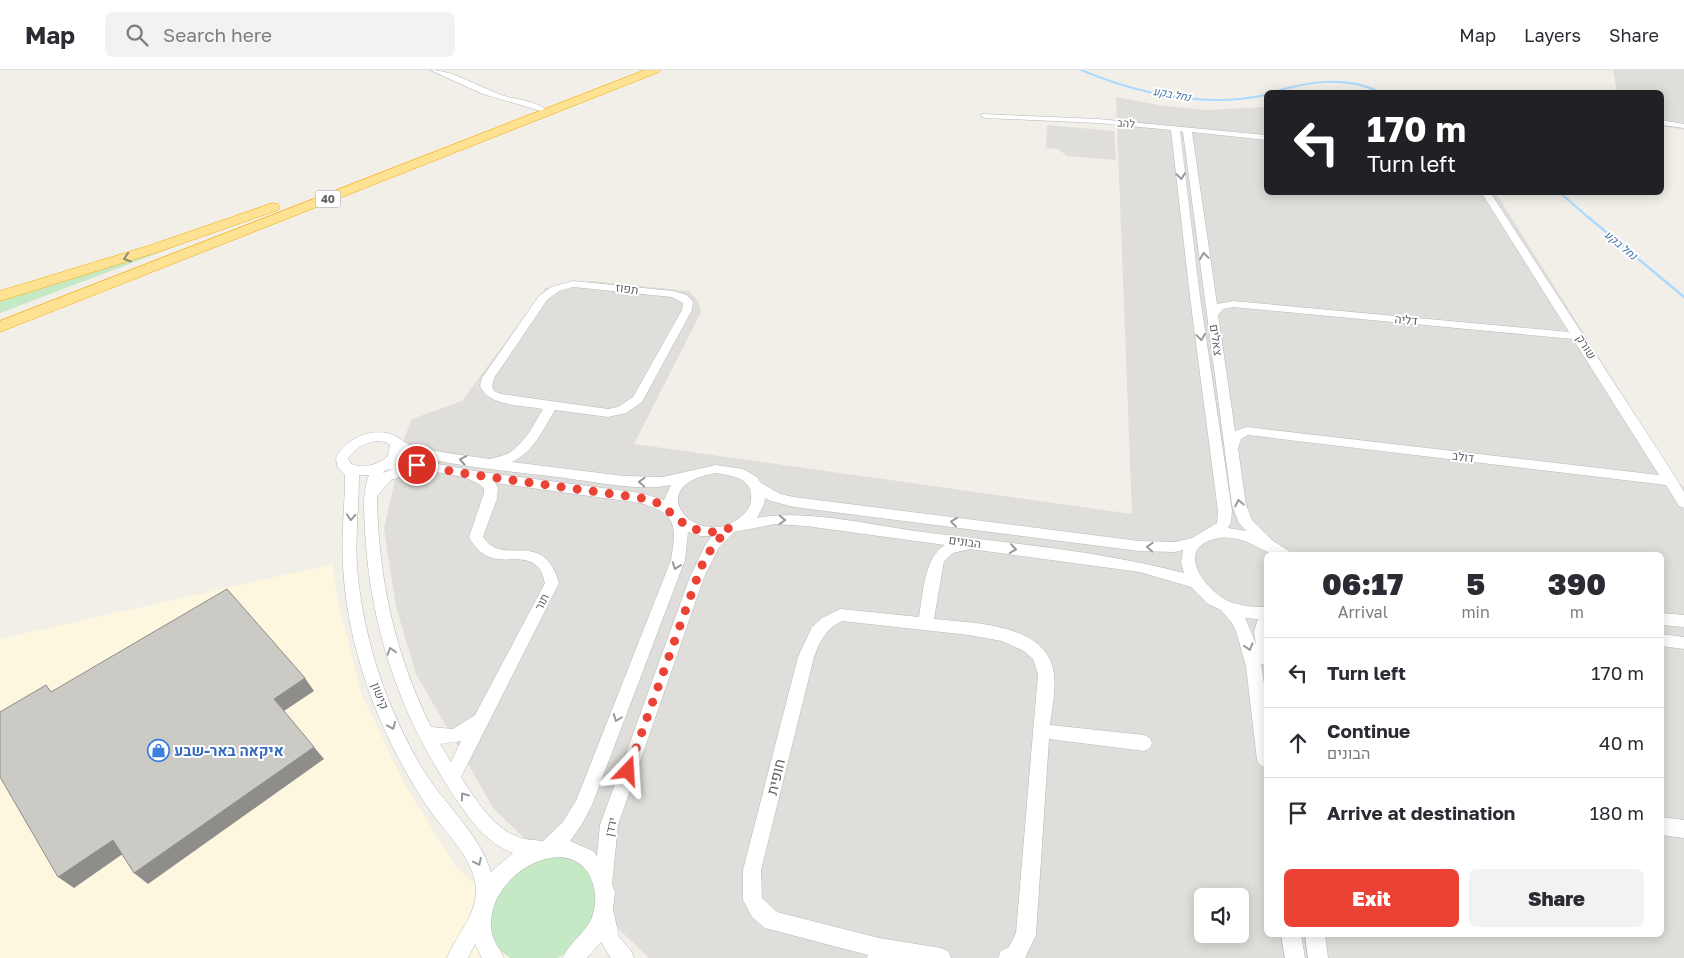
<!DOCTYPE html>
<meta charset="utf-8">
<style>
:root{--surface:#fff;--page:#f2f2f3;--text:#2b2b33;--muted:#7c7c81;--line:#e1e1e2;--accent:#ea4335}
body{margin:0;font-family:"Golos Text",Heebo,sans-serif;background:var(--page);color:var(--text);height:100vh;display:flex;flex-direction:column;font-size:19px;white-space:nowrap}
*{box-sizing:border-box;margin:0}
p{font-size:16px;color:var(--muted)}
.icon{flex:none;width:28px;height:28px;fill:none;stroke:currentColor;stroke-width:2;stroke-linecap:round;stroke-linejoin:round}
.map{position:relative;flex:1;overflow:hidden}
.side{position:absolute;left:1264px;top:482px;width:400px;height:385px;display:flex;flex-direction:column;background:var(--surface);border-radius:8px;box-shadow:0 2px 12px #0003}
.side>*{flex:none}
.banner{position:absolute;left:1264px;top:20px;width:400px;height:105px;border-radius:8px;box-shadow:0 2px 12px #0003;background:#202124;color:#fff;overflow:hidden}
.controls{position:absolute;left:1194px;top:818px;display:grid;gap:10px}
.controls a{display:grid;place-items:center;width:55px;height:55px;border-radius:8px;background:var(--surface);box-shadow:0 2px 12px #0003;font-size:25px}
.pin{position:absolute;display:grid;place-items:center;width:42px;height:42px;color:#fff;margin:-21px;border:2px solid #fff;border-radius:50%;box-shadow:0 1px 5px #0007}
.me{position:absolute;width:55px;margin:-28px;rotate:20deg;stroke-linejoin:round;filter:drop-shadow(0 0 4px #0008)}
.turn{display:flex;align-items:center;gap:18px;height:105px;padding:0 20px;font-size:22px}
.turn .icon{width:65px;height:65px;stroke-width:2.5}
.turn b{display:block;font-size:35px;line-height:42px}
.eta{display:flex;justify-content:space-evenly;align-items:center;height:85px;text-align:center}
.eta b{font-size:30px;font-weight:800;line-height:35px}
.primary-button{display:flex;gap:10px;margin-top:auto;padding:10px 20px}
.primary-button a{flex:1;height:58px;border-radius:8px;background:var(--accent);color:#fff;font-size:20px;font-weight:800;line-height:58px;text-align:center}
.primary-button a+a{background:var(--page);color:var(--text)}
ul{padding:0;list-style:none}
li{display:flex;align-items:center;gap:15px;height:70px;padding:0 20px;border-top:1px solid var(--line)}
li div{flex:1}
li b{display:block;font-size:19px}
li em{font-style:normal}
header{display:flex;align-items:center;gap:30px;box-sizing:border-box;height:70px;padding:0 25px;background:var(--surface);border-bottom:1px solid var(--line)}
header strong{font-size:24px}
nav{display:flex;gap:28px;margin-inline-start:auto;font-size:18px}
.search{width:350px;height:45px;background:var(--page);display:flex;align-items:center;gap:12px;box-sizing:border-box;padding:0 18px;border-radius:8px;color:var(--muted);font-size:19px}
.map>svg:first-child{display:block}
.commercial{fill:#fef7e0}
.industrial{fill:#e0deda;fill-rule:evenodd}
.green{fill:#c5e8c5}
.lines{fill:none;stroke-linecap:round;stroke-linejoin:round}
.stream-far1{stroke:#aadaff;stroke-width:2}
.stream{stroke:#aadaff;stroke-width:2.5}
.minor-casing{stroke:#b5b8bc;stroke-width:1}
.highway-casing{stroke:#f9ab00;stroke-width:1}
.minor{fill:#fff;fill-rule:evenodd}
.highway{fill:#fde293;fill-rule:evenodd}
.shaded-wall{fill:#8f8d8a}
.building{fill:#cccac5;stroke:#8f8d8a}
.oneway{stroke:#979a9d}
.oneway2{stroke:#8e8975}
.route{stroke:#ea4335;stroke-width:9;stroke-dasharray:0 16.2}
.labels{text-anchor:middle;stroke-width:4;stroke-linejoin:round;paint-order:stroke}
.far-water-label{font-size:11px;font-style:italic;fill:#4174aa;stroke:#fff}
.far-street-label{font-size:11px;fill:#5f6368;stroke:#fff}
.shield{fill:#fff;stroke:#8f9295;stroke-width:1}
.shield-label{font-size:11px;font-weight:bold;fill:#5f6368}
.street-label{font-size:12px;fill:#5f6368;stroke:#fff}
.near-shop-label{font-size:15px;font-weight:bold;fill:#366cbe;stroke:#fff;text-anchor:start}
.near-street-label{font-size:15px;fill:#5f6368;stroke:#fff}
</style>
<header>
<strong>Map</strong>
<div class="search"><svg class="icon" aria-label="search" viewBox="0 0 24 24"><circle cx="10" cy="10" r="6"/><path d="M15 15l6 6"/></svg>Search here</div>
<nav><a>Map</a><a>Layers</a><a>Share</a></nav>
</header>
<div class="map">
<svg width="1684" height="888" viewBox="0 0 1684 888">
<rect width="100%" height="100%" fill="#f1efe8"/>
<polygon class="commercial" points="333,494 337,529 362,625 405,715 455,795 550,888 0,888 0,569"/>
<g class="industrial">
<polygon points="1613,0 1684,0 1684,60 1661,56 1661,22 1617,22"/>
<path d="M1116 27 1164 36 1206 40 1266 37V122L1496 123 1679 415 1684 416V888H649L494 739 416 604 396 537 384 459 405 366 412 349 462 331 545 218 592 211 689 221 698 231 701 242 634 374 1132 444ZM1266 485H1661V865H1266ZM1202 826H1240V864H1202Z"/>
<polygon points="1047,55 1114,61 1116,90 1067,86 1058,79 1046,78"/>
</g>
<g class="green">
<polygon points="250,148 0,243 0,229"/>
<polygon points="555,786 570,789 584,796 596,814 595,846 566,883 557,888 510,888 502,882 493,870 489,855 494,830 523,796"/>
</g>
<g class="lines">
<g class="stream-far1">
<path d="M1081 0C1139 24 1203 38 1266 25"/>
<path d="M1273 22C1307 12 1346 5 1379 22"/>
<polyline points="1559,122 1589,148"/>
</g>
<polyline class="stream" points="1588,147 1684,227"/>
<defs>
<g id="minor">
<path d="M430 0C455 0 483 20 508 27 520 30 535 31 545 39L541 41 483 24Z"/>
<path d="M982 44 1098 49 1266 65V70L1192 62 1217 234 1233 231 1569 262 1481 122H1490L1676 408 1684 422V438L1679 436 1666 415 1248 365 1241 369 1238 378 1246 435 1252 450 1273 471 1289 481 1291 485C1285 485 1277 486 1272 484 1254 475 1235 463 1214 469 1174 480 1206 520 1228 531 1240 536 1253 537 1266 537V595L1261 594 1266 626V698L1260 695 1257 690 1246 596 1236 561 1232 553 1221 540 1208 534 1191 517 1140 502 970 479 953 483 944 491 934 549C972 553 1048 553 1054 604 1056 620 1052 639 1050 655L1144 665 1150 668 1152 673 1150 678 1144 681 1049 669 1036 865 1025 888H998L1001 881 1009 877 1016 863 1038 604 1033 589 1024 581 1002 571 969 565 842 551C826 558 820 571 814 587L761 800 762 828 777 842 879 868 941 878 948 881 951 888H867L868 885 765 858 752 847 743 830V800L798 587 812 557 822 548 836 541 841 539 919 547C923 525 924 487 945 475L806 456 775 454 734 462 719 477 704 507 618 755 612 814 615 822 613 839 619 867 631 881 634 888H611L601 872 587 888H563C570 871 588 862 593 844 596 835 596 823 593 814 576 755 480 804 492 864 494 873 501 880 504 888H482L475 874 468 888H447C457 863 481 841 475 812 470 785 447 764 431 742 423 731 416 719 409 707 372 643 347 570 343 496 341 466 345 435 345 405L337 396 336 388C346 369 369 358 391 364 399 367 406 375 418 378 442 382 466 386 490 389 496 387 503 386 509 383 525 373 534 354 543 339 524 335 489 337 480 316L482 308 539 226 551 217 573 211 673 221 687 225 693 232 692 240 642 332 626 343 608 347 555 340C543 360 533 382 512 392L624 406 663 407 716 395 743 399 757 407 761 413 780 424 794 427 1139 471 1175 472 1192 468 1217 453 1218 441 1190 227 1171 60 1098 53 985 48 981 46ZM1180 61 1183 62 1232 435 1239 453 1246 461 1228 458 1231 452 1232 441 1200 227ZM573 217 672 227 683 233 682 240 633 327 618 337 608 339 501 324 494 321 492 316 494 308 547 230 559 221ZM1233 237 1573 269 1659 405 1247 357 1235 361 1218 245 1223 239ZM375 371 386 372 390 375 388 386C377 395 363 400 350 393L348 388 360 376ZM403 382C448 396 509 401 557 407 592 411 637 422 671 415L664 430 641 423 474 401 428 392 399 390ZM393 399 383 403 385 400ZM413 400C432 401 471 405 484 418V423L469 467C490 505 517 479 537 496 542 500 543 507 545 513L475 645 453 659 431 657C395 584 378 508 377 426L391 410 412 402ZM716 403C733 406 753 408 751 429 751 434 749 439 745 443 702 487 635 416 716 403ZM359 405H369C362 423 364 442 365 461 370 555 399 642 450 720 467 746 484 772 513 783L491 802C479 763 443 733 422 698 386 637 363 568 357 497 355 466 359 436 359 405ZM495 413 641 433C677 444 677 456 671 490L576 731 562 753 543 771C534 770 524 770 516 766 492 757 474 727 461 707L559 513C543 457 502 498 483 467L485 461 497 429 498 417ZM765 428 771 431 794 437 1139 481 1175 482 1183 480 1181 492 1184 503C1096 480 1004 473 915 461 868 454 802 439 757 448L764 434ZM688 462 701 466H712L706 474 690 507 600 755 597 786 593 781 570 771 582 754 592 735 685 490ZM1245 548 1258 549 1254 562 1256 574ZM461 671 451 692 440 674Z"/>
<polygon points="1661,50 1684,54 1684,58 1661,55"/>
<polygon points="1661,543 1684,545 1684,557 1661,555"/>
<polygon points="1661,564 1684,567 1684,579 1661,576"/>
<polygon points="1661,747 1684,750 1684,768 1661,765"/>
<polygon points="1281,865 1301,865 1305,888 1285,888"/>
<polygon points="1305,865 1325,865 1328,888 1308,888"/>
</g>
<g id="highway">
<polygon points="645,0 660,0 659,2 0,262 0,251"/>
<polygon points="273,133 278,134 280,137 278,140 161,181 0,231 0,221 151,175"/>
</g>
</defs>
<use href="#minor" class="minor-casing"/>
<use href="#highway" class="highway-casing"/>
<use href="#minor" class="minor"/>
<use href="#highway" class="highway"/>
</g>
<g class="shaded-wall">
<polygon points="305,608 314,621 284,641 274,629"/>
<polygon points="314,677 324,689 148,814 134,803"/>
<polygon points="113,770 127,781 74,818 58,807"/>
</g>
<polygon class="building" points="227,519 305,608 274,629 314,677 134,803 113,770 58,807 0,707 0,642 46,615 51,622"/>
<defs><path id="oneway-chevron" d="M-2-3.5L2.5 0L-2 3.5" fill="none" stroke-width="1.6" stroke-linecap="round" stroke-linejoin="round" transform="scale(1.25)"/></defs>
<g class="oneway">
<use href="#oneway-chevron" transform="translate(1181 106) rotate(83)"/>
<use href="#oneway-chevron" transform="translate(1204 186) rotate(-98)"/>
<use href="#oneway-chevron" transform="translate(1201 267) rotate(82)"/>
<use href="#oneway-chevron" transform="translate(463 390) rotate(-170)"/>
<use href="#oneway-chevron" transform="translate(642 412) rotate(-178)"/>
<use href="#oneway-chevron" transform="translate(1239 433) rotate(-102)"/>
<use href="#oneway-chevron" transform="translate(351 447) rotate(93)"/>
<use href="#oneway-chevron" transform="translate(782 450) rotate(2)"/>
<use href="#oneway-chevron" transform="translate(954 452) rotate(-173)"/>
<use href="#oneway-chevron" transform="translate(1150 477) rotate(-177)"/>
<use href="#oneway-chevron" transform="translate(1013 479) rotate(8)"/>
<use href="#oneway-chevron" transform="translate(676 496) rotate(110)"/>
<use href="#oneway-chevron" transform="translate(1249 577) rotate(73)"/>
<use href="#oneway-chevron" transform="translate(391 581) rotate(-107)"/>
<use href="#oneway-chevron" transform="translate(617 648) rotate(111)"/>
<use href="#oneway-chevron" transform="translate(392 656) rotate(67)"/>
<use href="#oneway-chevron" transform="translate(464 726) rotate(-126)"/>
<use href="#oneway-chevron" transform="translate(478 792) rotate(65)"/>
</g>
<use class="oneway2" href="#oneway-chevron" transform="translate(127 188) rotate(162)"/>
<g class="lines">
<polyline class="route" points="417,395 468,404 641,428 661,434 677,449 693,459 712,462 730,458 714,474 701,497 628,701"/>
</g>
<defs>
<symbol id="shop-ring" viewBox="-11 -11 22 22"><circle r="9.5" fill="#fff" stroke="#3f7fe0" stroke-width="1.5"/><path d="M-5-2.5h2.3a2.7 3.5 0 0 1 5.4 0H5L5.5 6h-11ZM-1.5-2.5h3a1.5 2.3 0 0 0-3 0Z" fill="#3f7fe0"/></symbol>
</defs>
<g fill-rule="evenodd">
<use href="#shop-ring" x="146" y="668" width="25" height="25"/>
</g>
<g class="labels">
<g class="far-water-label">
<text transform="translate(1172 24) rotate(10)" y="4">נחל בקע</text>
<text transform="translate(1621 175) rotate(40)" y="4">נחל בקע</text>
</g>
<g class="far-street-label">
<text transform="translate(1126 53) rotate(5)" y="4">להב</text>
</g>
<rect class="shield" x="315.5" y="120.5" width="25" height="17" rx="4"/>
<g class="shield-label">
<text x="328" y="133">40</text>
</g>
<g class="street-label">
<text transform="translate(627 219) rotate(7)" y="4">תפוז</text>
<text transform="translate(1406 250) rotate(5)" y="4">דליה</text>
<text transform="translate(1216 270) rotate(82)" y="4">צאלים</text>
<text transform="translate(1586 277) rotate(57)" y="4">שורק</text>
<text transform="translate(1463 387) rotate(7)" y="4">דולב</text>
<text transform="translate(965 472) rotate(8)" y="4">הבונים</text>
<text transform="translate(542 532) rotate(-63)" y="4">תור</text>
<text transform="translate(380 626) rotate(69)" y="4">קישון</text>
<text transform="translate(611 757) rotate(-78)" y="4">ירדן</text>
</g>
<g class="near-shop-label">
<text x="174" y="686">איקאה באר-שבע</text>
</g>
<g class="near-street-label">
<text transform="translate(776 707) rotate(-76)" y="5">חופית</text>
</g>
</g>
</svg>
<div class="controls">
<a><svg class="icon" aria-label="sound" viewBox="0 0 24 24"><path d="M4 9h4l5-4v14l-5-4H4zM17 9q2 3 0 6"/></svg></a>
</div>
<div class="pin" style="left:417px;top:395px;background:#d93025"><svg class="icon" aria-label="arrive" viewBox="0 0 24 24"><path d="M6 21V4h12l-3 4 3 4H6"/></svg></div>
<svg class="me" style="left:628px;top:701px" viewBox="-20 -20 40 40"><path d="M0-17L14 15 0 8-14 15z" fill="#ea4335" stroke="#fff" stroke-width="4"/></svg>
<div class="banner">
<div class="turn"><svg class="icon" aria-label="left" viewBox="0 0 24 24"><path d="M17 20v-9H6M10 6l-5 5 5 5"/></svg><div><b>170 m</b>Turn left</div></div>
</div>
<section class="side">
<div class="eta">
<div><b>06:17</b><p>Arrival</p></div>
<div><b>5</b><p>min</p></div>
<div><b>390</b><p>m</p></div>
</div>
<ul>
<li><svg class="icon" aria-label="left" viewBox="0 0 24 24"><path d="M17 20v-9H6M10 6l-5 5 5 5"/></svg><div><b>Turn left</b></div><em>170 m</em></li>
<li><svg class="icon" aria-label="ahead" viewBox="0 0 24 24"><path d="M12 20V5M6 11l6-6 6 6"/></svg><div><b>Continue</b><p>הבונים</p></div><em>40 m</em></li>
<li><svg class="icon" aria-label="arrive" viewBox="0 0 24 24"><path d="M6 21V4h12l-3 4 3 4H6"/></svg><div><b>Arrive at destination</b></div><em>180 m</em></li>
</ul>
<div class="primary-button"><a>Exit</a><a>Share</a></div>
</section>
</div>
